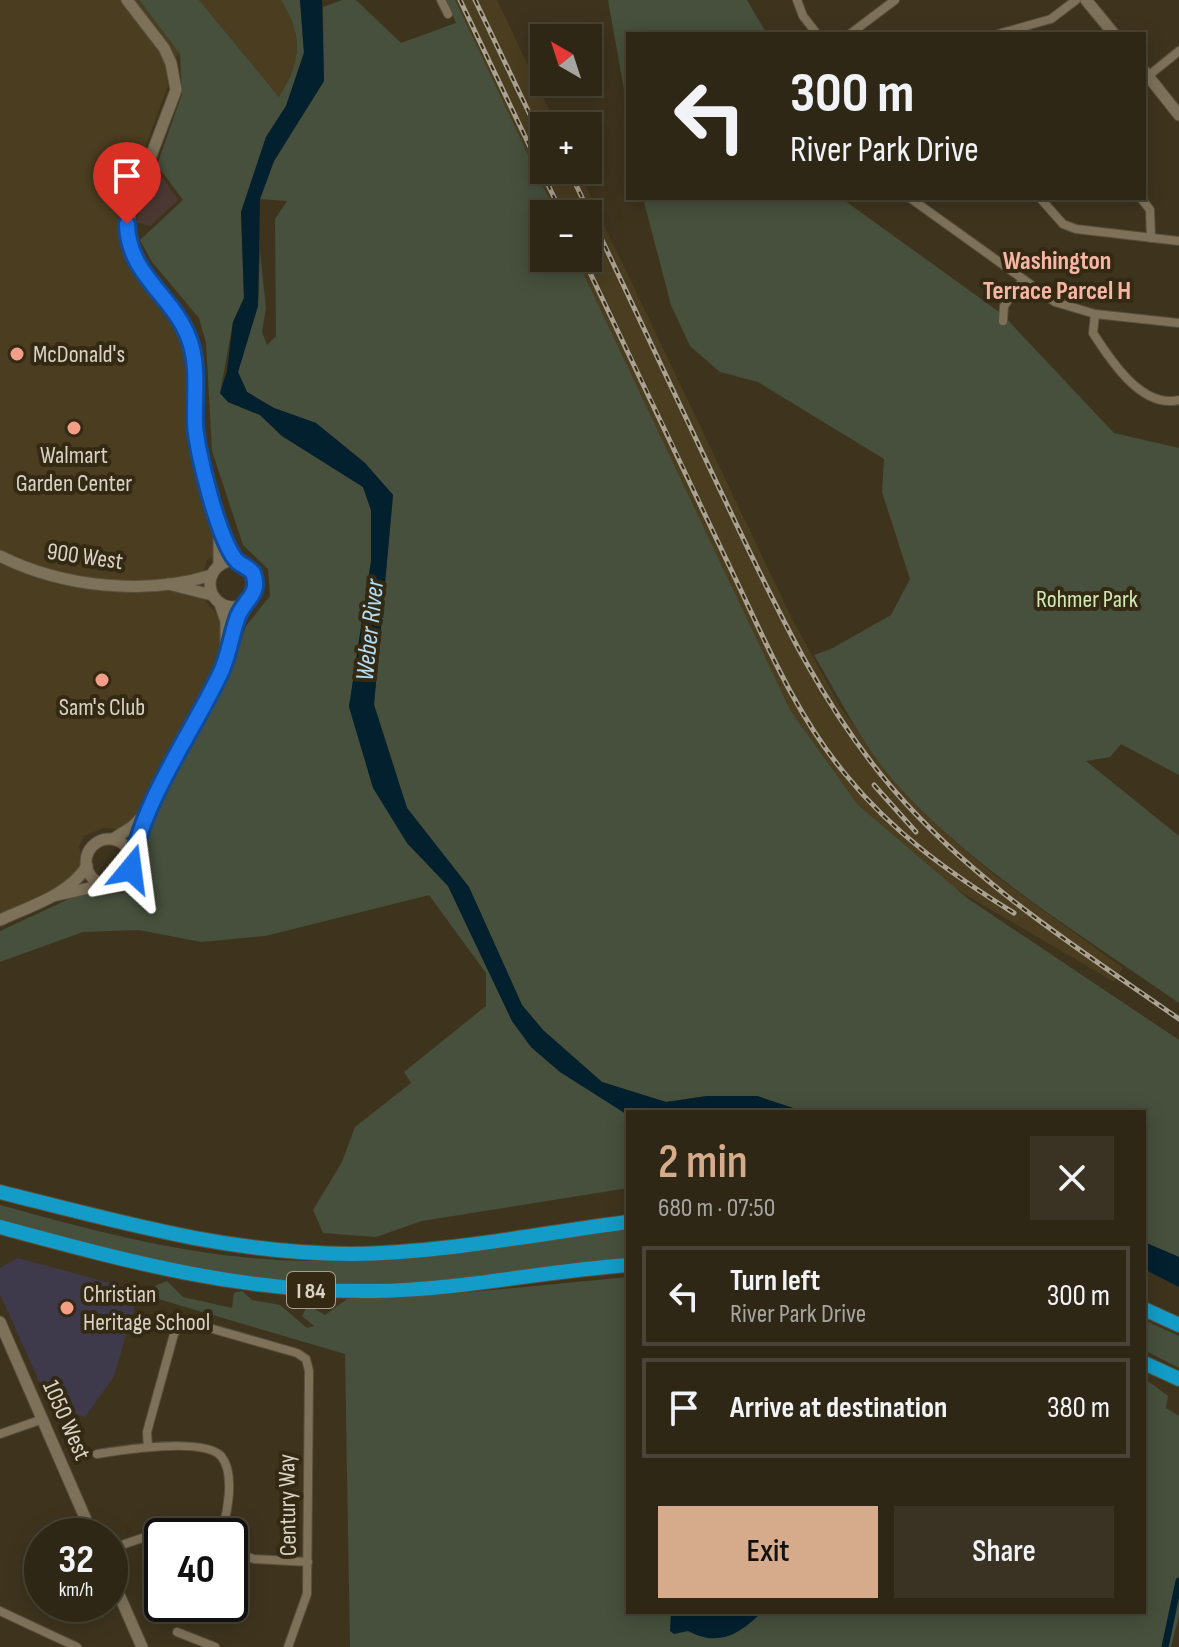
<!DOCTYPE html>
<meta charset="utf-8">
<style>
:root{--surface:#2e2716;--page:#3a3323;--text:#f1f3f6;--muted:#a7a5a1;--line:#494435;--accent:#d6ab8b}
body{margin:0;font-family:"Sofia Sans Condensed",sans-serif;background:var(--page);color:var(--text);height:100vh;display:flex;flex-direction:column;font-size:30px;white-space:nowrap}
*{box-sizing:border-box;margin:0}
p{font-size:26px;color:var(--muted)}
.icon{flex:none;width:44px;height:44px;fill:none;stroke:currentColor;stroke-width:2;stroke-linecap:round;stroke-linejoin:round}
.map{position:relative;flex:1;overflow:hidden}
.sheet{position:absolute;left:626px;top:1110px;width:520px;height:504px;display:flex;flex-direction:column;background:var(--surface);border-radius:0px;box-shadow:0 4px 20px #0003,0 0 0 2px var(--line)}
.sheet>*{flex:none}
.banner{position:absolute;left:626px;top:32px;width:520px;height:168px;border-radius:0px;box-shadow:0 4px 20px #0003,0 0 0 2px var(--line);background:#2e2716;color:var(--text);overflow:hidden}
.needle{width:52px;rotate:321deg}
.fabs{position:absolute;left:530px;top:24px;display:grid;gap:16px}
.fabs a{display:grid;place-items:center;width:72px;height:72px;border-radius:0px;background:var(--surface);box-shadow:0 4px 20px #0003,0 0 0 2px var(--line);font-size:40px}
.speed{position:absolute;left:24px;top:1518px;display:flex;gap:16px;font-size:40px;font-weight:700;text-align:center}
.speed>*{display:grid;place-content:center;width:104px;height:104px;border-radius:50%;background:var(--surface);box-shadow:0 4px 20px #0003,0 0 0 2px var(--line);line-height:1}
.speed small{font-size:20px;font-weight:400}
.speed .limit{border:4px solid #111;border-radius:12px;background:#fff;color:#111}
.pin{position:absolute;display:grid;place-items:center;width:68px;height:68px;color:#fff;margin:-82px -34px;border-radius:50% 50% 50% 0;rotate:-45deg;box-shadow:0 0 8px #0007}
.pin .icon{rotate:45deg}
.me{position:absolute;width:88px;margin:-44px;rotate:16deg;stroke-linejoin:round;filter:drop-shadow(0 0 6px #0008)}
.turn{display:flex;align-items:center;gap:28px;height:168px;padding:0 32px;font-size:36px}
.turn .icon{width:104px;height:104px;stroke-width:2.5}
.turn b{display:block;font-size:56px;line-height:68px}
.round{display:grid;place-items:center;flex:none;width:84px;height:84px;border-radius:0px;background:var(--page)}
.head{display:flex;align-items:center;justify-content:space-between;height:136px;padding:0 32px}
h1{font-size:48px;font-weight:600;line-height:60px;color:var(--accent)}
.action{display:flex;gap:16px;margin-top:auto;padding:16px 32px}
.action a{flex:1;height:92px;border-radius:0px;background:var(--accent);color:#111;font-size:32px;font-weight:600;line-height:92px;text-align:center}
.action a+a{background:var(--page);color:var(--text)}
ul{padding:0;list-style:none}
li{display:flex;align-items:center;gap:24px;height:100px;margin:0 16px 12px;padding:0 16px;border:4px solid var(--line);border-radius:0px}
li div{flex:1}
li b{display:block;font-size:30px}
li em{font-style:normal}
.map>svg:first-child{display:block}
.built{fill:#4a3d20}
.industrial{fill:#4c3832}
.education{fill:#3e3a4c}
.green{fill:#46503c}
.water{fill:#03202f}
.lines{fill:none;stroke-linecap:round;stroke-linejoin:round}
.canal{stroke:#03202f;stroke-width:7}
.street-casing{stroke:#584f3c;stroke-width:10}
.secondary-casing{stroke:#584f3c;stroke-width:13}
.highway-casing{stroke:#584f3c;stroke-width:16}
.street{stroke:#7d7159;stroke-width:8}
.secondary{stroke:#7d7159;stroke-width:11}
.highway{stroke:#129cc7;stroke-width:14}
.rail-casing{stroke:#aaa292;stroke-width:5}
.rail{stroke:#342a14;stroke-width:2;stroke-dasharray:6;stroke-linecap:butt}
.route-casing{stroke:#114b97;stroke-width:20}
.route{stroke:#1a73e8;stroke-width:14}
.poi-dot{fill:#f49e87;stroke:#342a14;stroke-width:3}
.labels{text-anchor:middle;stroke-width:8;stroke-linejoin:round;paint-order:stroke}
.shield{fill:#342a14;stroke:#a8a091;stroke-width:2}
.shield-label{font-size:22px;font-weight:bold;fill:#dad3c6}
.poi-label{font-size:24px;fill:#dad3c6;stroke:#342a14;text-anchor:start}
.street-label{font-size:24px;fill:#dad3c6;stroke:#342a14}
.park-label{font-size:24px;fill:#d0eab6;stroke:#342a14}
.neighbourhood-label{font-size:26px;font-weight:bold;fill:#f7b6a5;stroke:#342a14}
.water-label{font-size:26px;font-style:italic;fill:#b1def8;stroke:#342a14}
</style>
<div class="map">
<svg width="1179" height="1647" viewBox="0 0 1179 1647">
<rect width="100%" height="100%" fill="#3e341e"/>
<g class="built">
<polygon points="0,0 139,0 180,54 166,66 168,86 123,207 123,222 125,243 179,324 186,345 193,446 226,548 207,560 199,584 204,599 224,623 225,638 216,666 134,820 119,829 104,828 84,836 79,847 86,873 63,888 0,915"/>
<polygon points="199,0 281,0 293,18 297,44 295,72 279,97"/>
<polygon points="448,0 497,0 557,126 544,126 544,170 578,170 792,619 841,708 882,763 952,839 997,877 1123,968 1114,982 944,882 858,806 788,707 571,258 588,258 588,214 550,214"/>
</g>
<polygon class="industrial" points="156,168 178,200 150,226 136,222"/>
<polygon class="education" points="18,1258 139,1291 114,1376 85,1417 49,1403 0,1294 0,1268"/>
<g class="green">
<path d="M139 0H199L279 97C301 62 304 36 281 0H300L304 52 286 106 266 137 241 212 244 298 233 322 220 393 228 402 260 415 282 436 363 487 371 510V561L349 707 407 843 448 886 512 1021 531 1047 560 1072 628 1114V1188L422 1221 376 1237 323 1233 313 1210 342 1162 355 1127 411 1083 404 1072 486 1006V973L429 895 265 936 201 942 139 930 83 932 0 962V931L71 898 89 893 107 895 125 892 139 879 146 866 149 826 229 676 246 626 270 596 268 569 243 545 212 451 206 343 199 318 152 262 140 240 183 200 157 165 182 94 180 54Z"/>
<polygon points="342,0 356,0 401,43 456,23 446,0 455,0 556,214 544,214 544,258 576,258 790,710 858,805 967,898 1179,1040 1179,1257 1144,1242 1144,1112 805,1112 757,1096 707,1096 666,1102 602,1082 543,1030 522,1005 469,887 407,808 374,704 393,495 365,463 316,423 274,408 247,392 238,372 258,306 260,252 266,308 262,332 267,345 276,336 275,219 287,201 260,199 274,161 324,81 323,7"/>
<polygon points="608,0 747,0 767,34 628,34 628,112"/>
<path d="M643 198H841L1002 314 1114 433 1179 448V775L1121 744 1110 757 1086 761 1179 836V1003C1083 936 980 874 900 788 865 750 840 699 814 655L831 649 891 615 910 579 882 492 884 459 758 382 720 372 690 346 671 305Z"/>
<path d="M0 1205C102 1233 202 1260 309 1261 415 1262 523 1240 628 1226V1258C542 1268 455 1283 369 1285 242 1286 121 1254 0 1221Z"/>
<polygon points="628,1277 628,1612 1144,1612 1144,1378 1168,1396 1166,1408 1179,1416 1179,1616 1171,1647 350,1647 345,1354 138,1293 167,1281 183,1297 232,1308 234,1293 242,1291 252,1300 280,1305 307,1328 314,1326 302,1316 308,1305 325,1315 347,1299 449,1294"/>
<polygon points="1144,1320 1179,1336 1179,1368 1144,1350"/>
</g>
<g class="water">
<polygon points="300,0 322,0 324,81 274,161 260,199 258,306 238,372 247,392 274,408 316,423 365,463 393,495 374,705 407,808 469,887 522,1005 543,1030 602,1082 666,1102 707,1096 757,1096 805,1112 626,1114 560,1072 531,1047 512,1021 448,886 407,843 373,788 349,707 371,561 371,510 363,487 282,436 260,415 228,402 220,393 227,371 233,322 244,298 241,212 266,137 286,106 304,53"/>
<polygon points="1144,1242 1179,1257 1179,1287 1144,1269"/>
<path d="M671 1612H762C739 1635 718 1647 688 1631L674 1634 670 1631Z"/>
</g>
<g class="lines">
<polyline class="canal" points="1165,1647 1179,1581"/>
<defs>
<g id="street">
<polyline points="441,0 448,14"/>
<polyline points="797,0 803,16 817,34"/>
<polyline points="850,34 895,0"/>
<polyline points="998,34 1051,19 1076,0"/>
<polyline points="1148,76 1179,51"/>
<path d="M910 198 1055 302 1095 314 1093 333C1111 361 1142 409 1179 400"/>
<polyline points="1040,198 1063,224 1076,229 1179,241"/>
<polyline points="1141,198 1150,210 1151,238"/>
<polyline points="1095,314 1179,323"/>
<polyline points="1003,321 1004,306 1023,280"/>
<polyline points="0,1434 43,1419"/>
<polyline points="148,1447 147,1432 174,1334 180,1324 192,1323 297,1353 306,1359 309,1371 307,1594 288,1647"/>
<path d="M97 1454C122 1450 203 1437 221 1456 236 1474 227 1517 220 1536"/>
<polyline points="110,1549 157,1533 185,1536"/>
<polyline points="230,1551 254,1559 308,1562"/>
<polyline points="0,1611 77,1647"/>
<polyline points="177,1632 215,1647"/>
</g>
<g id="secondary">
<polyline points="127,0 164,48 171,63 176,90 130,211 127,243 138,267 188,336 195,368 197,447 220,526 238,562"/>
<polyline points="1086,0 1114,34"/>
<polyline points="1144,71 1179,115"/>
<path d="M0 556C62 587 145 596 212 575"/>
<circle cx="233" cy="584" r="23"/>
<polyline points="219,566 219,526"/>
<polyline points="168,584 212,595"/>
<polyline points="220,604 226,621 226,646"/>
<polyline points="113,839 132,827 149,810"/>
<circle cx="109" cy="862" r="23"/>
<polyline points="131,855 150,810 222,671 243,605"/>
<polyline points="53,896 103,885"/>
<path d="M0 920C30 906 69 895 87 866"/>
<polyline points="0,1322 93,1536"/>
<polyline points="110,1574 142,1647"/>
</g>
<g id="highway">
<path d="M0 1192C116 1221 230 1254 351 1254 443 1253 537 1234 628 1222"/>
<path d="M0 1227C126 1261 242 1293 375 1291 460 1290 543 1271 628 1265"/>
<polyline points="1144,1309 1179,1325"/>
<polyline points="1144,1363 1179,1379"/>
</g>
</defs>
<use href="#street" class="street-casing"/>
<use href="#secondary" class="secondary-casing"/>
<use href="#highway" class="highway-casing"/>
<use href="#street" class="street"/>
<use href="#secondary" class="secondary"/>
<use href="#highway" class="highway"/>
<defs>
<g id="rail">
<polyline points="460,0 562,214"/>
<polyline points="475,0 544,144"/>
<path d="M569 170C620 277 670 385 721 492 771 596 817 701 893 789 973 882 1079 949 1179 1019"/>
<path d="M583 258C631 358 679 458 726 559 762 633 793 712 846 775 893 833 951 874 1014 913"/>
<polyline points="874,785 916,832"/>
</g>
</defs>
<use href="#rail" class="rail-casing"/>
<use href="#rail" class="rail"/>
</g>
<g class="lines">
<defs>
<path id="route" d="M127 224C128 275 173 295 189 339 199 365 194 396 195 424 196 449 220 547 238 562 243 566 248 567 253 573 261 594 245 599 238 616 231 635 229 656 220 674 191 735 141 803 131 869"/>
</defs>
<use href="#route" class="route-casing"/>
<use href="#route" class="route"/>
</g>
<g class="poi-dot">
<circle cx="17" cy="354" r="8"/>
<circle cx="74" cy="428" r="8"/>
<circle cx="102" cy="680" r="8"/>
<circle cx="67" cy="1308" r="8"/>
</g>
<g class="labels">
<rect class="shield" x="287" y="1272" width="48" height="36" rx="6"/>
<g class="shield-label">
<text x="311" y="1298">I 84</text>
</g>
<g class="poi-label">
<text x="33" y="362">McDonald's</text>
<text x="74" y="463" text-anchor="middle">Walmart<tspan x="74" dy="28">Garden Center</tspan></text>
<text x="102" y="715" text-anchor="middle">Sam's Club</text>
<text x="83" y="1302">Christian<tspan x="83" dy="28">Heritage School</tspan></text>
</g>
<g class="street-label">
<text transform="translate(85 556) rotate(8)" y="8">900 West</text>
<text transform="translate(67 1420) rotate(66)" y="8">1050 West</text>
<text transform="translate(287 1505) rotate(-91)" y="8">Century Way</text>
</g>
<g class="park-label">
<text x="1087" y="607">Rohmer Park</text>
</g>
<g class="neighbourhood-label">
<text x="1057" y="269">Washington<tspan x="1057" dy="30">Terrace Parcel H</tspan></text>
</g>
<g class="water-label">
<text transform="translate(369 630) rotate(-84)" y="9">Weber River</text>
</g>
</g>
</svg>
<div class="fabs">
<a><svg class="needle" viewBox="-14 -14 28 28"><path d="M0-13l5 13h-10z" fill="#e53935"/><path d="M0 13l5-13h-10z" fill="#a7a5a1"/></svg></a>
<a>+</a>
<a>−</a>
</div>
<div class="speed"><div>32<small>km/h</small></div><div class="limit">40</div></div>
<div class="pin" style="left:127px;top:224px;background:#d93025"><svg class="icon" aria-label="arrive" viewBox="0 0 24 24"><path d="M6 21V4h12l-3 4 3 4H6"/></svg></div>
<svg class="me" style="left:131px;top:869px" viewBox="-20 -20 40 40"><path d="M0-17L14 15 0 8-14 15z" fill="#1a73e8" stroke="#fff" stroke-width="4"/></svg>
<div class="banner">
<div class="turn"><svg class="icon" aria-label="left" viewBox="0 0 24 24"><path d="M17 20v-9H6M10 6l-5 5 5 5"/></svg><div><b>300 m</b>River Park Drive</div></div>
</div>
<section class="sheet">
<div class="head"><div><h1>2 min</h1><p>680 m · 07:50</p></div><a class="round"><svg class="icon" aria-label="close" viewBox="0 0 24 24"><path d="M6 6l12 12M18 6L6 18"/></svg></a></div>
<ul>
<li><svg class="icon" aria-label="left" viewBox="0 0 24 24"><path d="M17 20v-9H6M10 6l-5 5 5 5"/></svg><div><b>Turn left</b><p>River Park Drive</p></div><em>300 m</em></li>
<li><svg class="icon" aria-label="arrive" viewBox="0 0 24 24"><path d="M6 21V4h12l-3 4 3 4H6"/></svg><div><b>Arrive at destination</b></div><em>380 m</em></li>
</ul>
<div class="action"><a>Exit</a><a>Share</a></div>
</section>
</div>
